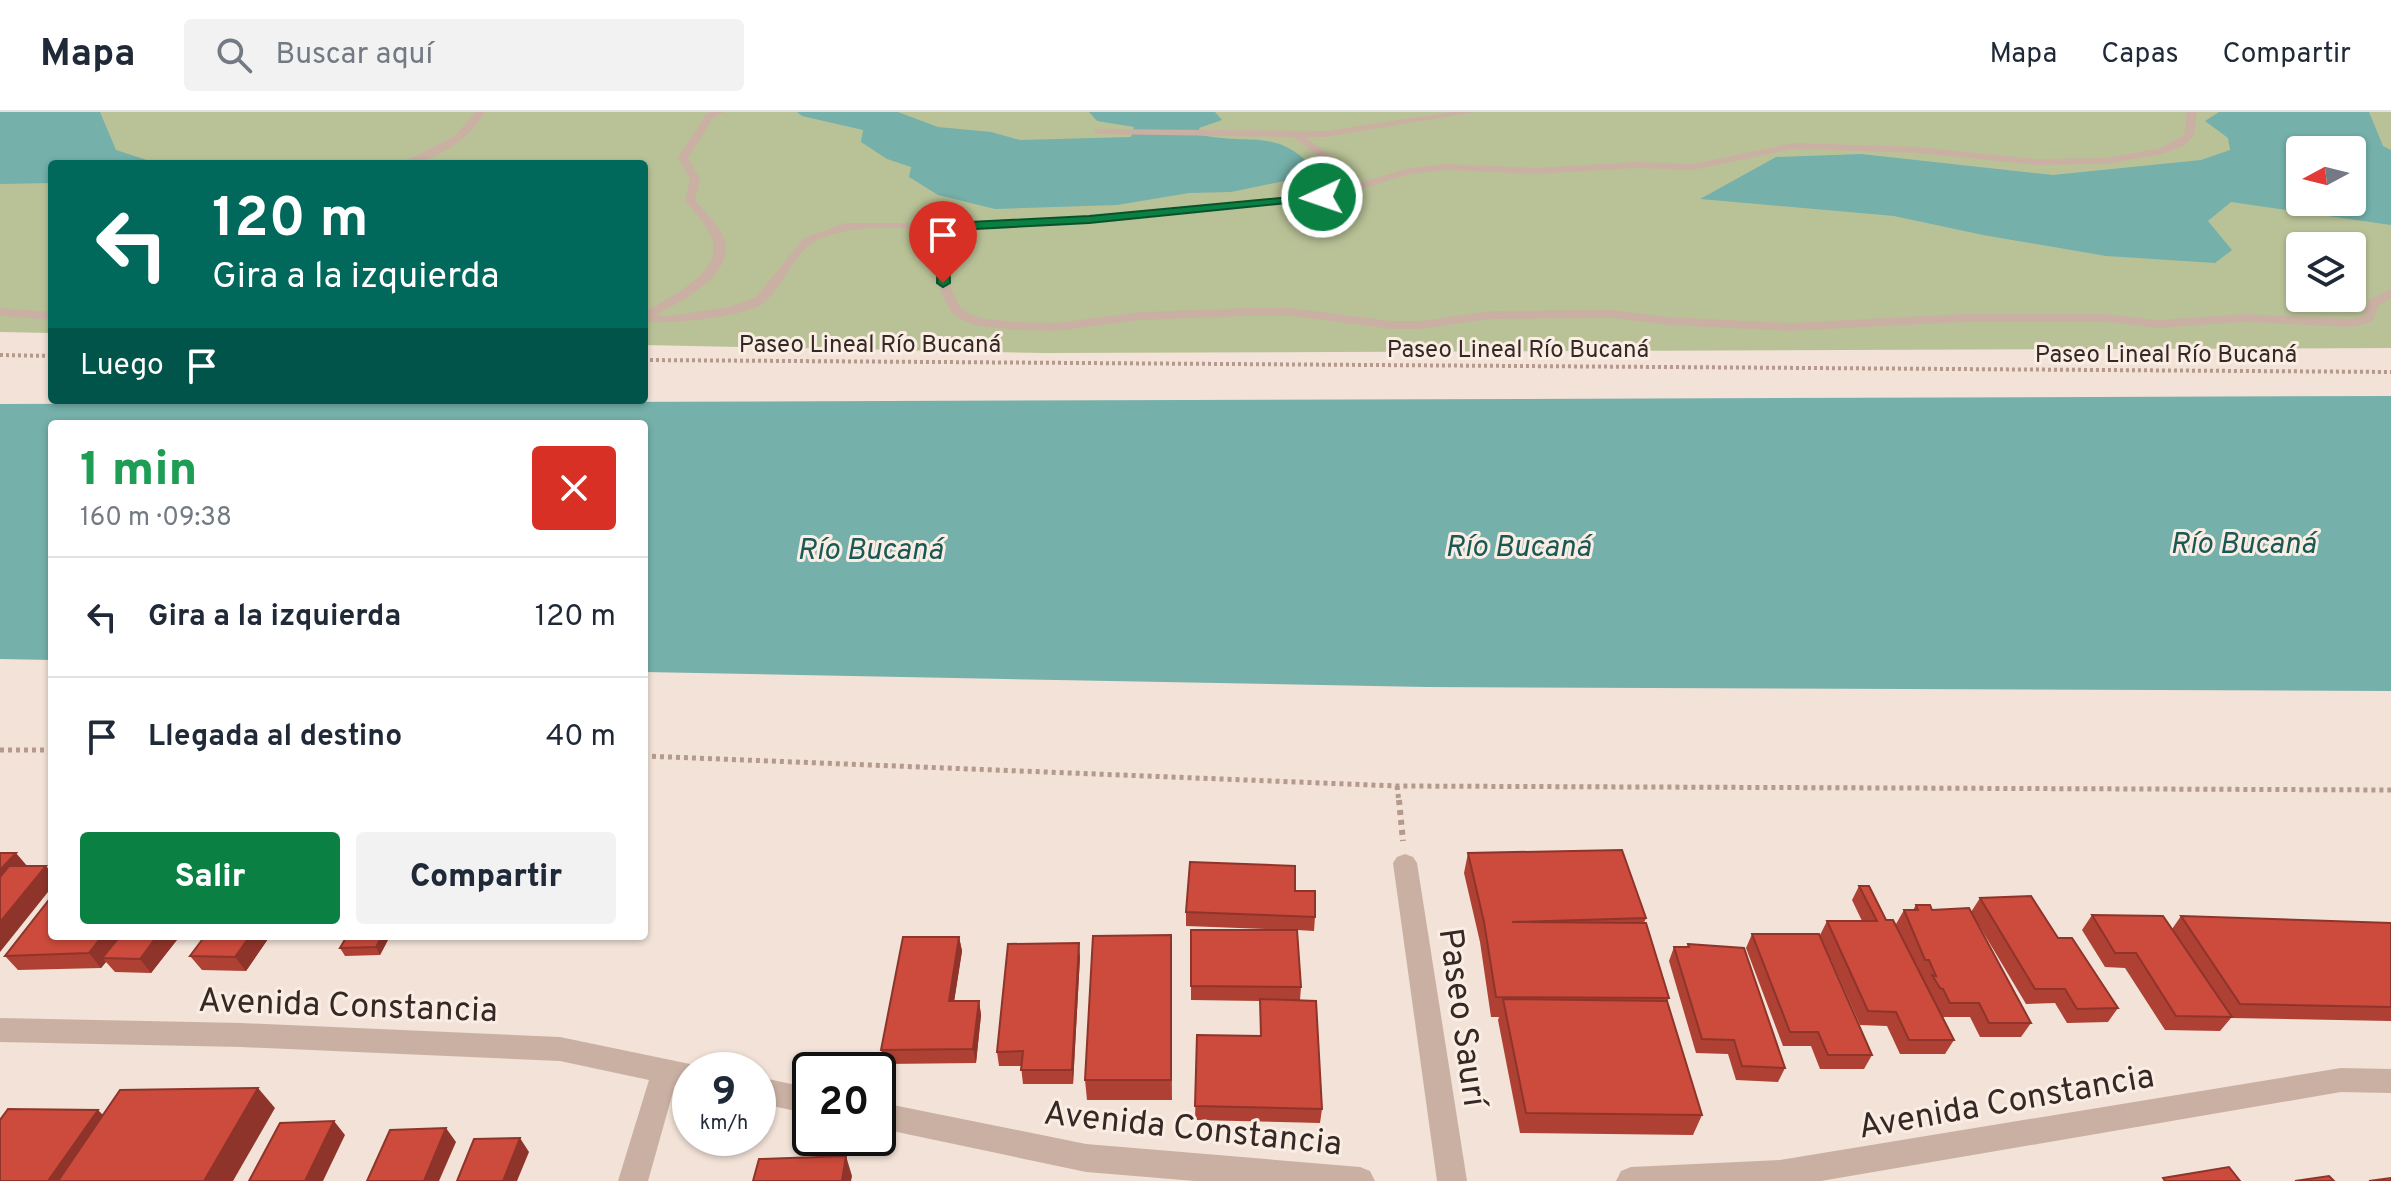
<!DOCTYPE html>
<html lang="es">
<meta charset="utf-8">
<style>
:root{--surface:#fff;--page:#f2f2f3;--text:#1f2937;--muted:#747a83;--line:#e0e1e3;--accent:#0b8043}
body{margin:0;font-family:Overpass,sans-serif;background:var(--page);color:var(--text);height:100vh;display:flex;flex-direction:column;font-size:30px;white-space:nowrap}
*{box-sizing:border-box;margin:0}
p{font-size:26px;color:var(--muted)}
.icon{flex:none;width:44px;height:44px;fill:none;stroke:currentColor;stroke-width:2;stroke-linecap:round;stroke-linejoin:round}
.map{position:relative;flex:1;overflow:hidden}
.sheet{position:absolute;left:48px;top:308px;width:600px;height:520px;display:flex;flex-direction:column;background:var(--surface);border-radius:8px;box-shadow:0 2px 6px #0004}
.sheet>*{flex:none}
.hud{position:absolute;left:48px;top:48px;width:600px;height:244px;border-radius:8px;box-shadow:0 2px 6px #0004;background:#00695c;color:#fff;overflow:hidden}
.needle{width:52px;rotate:263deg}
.buttons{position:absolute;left:2286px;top:24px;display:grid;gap:16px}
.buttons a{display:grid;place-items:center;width:80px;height:80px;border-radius:8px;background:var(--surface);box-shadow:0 2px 6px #0004;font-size:40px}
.speed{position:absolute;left:672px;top:940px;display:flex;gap:16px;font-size:40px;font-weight:700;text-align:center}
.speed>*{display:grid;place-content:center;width:104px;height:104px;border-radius:50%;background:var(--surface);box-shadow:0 2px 6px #0004;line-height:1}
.speed small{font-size:20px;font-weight:400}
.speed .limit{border:4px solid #111;border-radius:12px;background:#fff;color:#111}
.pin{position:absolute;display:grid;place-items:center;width:68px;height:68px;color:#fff;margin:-82px -34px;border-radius:50% 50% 50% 0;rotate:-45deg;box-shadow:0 0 8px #0007}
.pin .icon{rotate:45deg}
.me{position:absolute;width:88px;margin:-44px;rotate:267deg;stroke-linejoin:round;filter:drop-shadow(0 0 6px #0008)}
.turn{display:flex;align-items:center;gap:28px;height:168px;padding:0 32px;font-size:36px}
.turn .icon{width:104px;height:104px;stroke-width:2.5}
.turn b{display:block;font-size:56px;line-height:68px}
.then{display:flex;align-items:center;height:76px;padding:0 32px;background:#0003;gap:16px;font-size:30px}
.round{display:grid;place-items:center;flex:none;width:84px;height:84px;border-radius:8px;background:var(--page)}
.head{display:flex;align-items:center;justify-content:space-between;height:136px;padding:0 32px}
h1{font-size:48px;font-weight:800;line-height:60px;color:#1e9e55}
.action{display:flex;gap:16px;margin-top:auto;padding:16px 32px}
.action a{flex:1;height:92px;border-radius:8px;background:var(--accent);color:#fff;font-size:32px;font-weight:800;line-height:92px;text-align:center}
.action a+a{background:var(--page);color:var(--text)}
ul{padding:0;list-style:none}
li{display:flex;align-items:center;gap:24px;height:120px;padding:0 32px;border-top:2px solid var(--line)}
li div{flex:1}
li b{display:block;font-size:30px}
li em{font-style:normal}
header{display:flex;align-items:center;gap:48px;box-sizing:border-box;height:112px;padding:0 40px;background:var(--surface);border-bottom:2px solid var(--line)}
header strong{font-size:38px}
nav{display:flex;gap:44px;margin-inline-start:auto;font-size:28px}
.search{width:560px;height:72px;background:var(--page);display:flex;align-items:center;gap:20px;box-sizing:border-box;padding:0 28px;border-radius:8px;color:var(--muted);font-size:30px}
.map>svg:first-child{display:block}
.green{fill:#b9c297;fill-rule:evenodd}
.water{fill:#75b0ab;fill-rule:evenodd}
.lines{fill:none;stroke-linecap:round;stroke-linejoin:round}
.path-far2{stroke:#b6998d;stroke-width:4;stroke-dasharray:3 3;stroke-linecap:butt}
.path-far1{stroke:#b6998d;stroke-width:5;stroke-dasharray:4 4;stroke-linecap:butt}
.path{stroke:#b6998d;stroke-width:6;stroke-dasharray:5 5;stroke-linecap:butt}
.service{fill:#cab0a3;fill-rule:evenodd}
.minor{fill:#cab0a3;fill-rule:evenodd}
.wall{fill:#af4034}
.shaded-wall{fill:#8f342a}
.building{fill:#cc4b3c;stroke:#8f342a;stroke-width:2}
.route{fill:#0b8043;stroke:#07532c;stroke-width:2}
.labels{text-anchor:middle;stroke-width:6;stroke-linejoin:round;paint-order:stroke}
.far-street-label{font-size:24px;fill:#352825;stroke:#faede4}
.water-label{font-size:30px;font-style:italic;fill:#195854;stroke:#faede4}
.near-street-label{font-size:34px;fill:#352825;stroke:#faede4}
</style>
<header>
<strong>Mapa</strong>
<div class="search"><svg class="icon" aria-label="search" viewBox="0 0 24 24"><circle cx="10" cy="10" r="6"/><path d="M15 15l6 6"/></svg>Buscar aquí</div>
<nav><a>Mapa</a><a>Capas</a><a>Compartir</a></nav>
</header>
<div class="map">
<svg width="2391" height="1069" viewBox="0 0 2391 1069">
<rect width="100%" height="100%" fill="#f2e2d7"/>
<path class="green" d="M0 0H2391V236L1044 241 644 233V52H52V221L0 220ZM2300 38H2352V90H2300ZM2300 134H2352V186H2300Z"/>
<g class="water">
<polygon points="0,0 100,0 116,38 159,52 52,52 52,71 0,72"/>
<path d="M797 0H898L938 15 991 20 1020 28 1131 25 1134 15 1097 9 1089 0H1215L1222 8 1199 16 1201 23C1255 34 1277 14 1319 62L1231 80 1189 81 1117 93 995 97 938 83 909 65 911 55 887 47 861 30 863 18 802 4Z"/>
<path d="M2219 0H2369L2383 34 2391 38V113L2231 90 2208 109 2232 138 2215 151 2106 144 1983 123 1894 104 1700 87 1776 45 1861 42 2053 63 2201 48 2230 38 2228 26 2205 9ZM2352 38V90H2300V38Z"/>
<polygon points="2391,284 2391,579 1427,575 644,560 644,312 52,312 52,548 0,547 0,292"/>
</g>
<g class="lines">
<g class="path-far2">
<polyline points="0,243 52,244"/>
<polyline points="644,248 2391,260"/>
</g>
<g class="path-far1">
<polyline points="0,638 52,638"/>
<polyline points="644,644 1397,674 2391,678"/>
<polyline points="1397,674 1399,690"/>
</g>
<polyline class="path" points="1399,688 1403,729"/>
<g class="service">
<path d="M475 0H485C469 29 432 52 399 52L455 24Z"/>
<path d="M711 0H724L713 6 688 46 700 67 695 88C704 99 721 114 725 129 733 165 681 189 656 203L669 204 728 195 755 186 804 126 845 111H951L1089 105 1321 82 1345 73 1338 59 1293 25 1098 22 1093 19 1095 17 1326 19 1452 0H1476L1326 25H1305L1346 55 1355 72 1410 56 1445 52 1536 56 1637 50 1693 52 1793 31 1918 35 2037 47 2106 46 2161 36 2184 23 2187 0H2197L2194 24 2183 34 2163 42 2106 52 2037 53 1918 41 1793 37 1693 58 1637 56 1536 62 1445 58 1411 62 1322 88 1089 111 955 117 951 129 948 156 949 171 960 195 969 202 985 207 1019 210 1056 211 1142 200 1248 196H1290L1391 209H1420L1491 199 1614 198 1668 205 1790 211 1964 202H2106L2159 208 2244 202 2352 207 2362 205 2369 188 2391 177V186L2379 193 2372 210 2352 215 2244 210 2159 216 2106 210H1964L1790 219 1668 213 1614 206 1491 207 1420 217H1391L1290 204H1248L1142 208 1056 219 1019 218 978 214 961 208 951 200 937 171 939 129 944 117C902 117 855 110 816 129 796 138 782 175 765 190 746 206 669 212 644 210V200C667 187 727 159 711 125 706 111 693 100 685 88L690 67 678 46 706 2Z"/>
<polygon points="0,196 52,200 52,208 0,204"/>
</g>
<g class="minor">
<polygon points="1405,742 1413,745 1417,751 1467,1069 1437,1069 1393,751 1397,745"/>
<polygon points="0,906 241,911 560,925 690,952 701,958 690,958 690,976 675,973 648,1069 618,1069 649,968 560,949 241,935 0,930"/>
<polygon points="2341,956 2391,957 2391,981 2341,980 1821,1069 1616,1069 1621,1059 1631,1055 1780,1048"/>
<polygon points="758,965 810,976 810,1002 758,991"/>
<polygon points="878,990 1086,1032 1360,1055 1370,1059 1375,1069 1195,1069 1086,1060 878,1016"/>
</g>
</g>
<g class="wall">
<polygon points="1468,741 1646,806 1644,811 1669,886 1667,890 1702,1003 1693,1023 1520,1021 1498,908 1499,905 1491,905 1480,830 1464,761"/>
<polygon points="1859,774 1886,808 1896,812 1904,798 1913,798 1916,793 1932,798 2031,911 2021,925 1980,925 1970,905 1943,905 1954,928 1945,942 1900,942 1887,914 1860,913 1820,823 1827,809 1862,809 1852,788"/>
<polygon points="1295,779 1315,805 1314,819 1297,818 1301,875 1300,888 1322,997 1320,1011 1195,1008 1197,923 1260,924 1260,889 1191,888 1191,818 1295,818 1186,814 1186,800"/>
<polygon points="1980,786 2058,826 2118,896 2108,910 2067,911 2055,891 2026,892 1971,800"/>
<polygon points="2092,803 2172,817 2181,804 2391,811 2391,909 2231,906 2220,919 2165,918 2125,856 2105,855 2082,818"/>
<polygon points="1752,822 1872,943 1864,957 1820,957 1811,934 1783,934 1746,836"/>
<polygon points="1171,823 1172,988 1087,988 1085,968"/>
<polygon points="180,824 151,861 115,860 106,850 101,856 18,858 5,844"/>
<polygon points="205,824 270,824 246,859 202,858 190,844"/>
<polygon points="347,824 390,824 380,843 345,844 340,836"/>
<polygon points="959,825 962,839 954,889 979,889 981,903 976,951 885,952 881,938"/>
<polygon points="1688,832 1785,956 1778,970 1736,968 1728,942 1696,941 1669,849 1674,835 1687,835"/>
<polygon points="1080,845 1073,972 1023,972 1021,954 999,954 997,940"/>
</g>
<g class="shaded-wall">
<polygon points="16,741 28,755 0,786 0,758"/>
<polygon points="46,754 52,761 52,775 0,840 0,810"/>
<polygon points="102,824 124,824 102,846 106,850 101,856 89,841"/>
<polygon points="157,824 180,824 151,861 140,847"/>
<polygon points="250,824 270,824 246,859 235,845"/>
<polygon points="382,824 390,824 380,843 376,835"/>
<polygon points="959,825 962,839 952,903 949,889"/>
<polygon points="1079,831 1080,845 1073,972 1072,958"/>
<polygon points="979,889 981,903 976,951 973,937"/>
<polygon points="258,976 275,996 233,1069 204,1069"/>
<polygon points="98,998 112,1012 72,1069 48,1069"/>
<polygon points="334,1009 345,1023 323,1069 305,1069"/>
<polygon points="446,1016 456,1030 439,1069 424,1069"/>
<polygon points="520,1026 529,1040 517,1069 503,1069"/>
<polygon points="846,1044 852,1064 851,1069 842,1069"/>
</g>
<g class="building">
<polygon points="1622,738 1646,806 1512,810 1646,811 1669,886 1496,885 1484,810 1468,741"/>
<polygon points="0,741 16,741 0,758"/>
<polygon points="1190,750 1295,754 1295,779 1315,779 1315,805 1186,800"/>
<polygon points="9,754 46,754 0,810 0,765"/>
<polygon points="1859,774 1869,774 1886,808 1893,808 1954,928 1909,928 1896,900 1868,899 1827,809 1877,809"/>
<polygon points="52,784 52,824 102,824 89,841 5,844"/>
<polygon points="2031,784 2058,826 2072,826 2118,896 2077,897 2065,877 2035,877 1980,786"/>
<polygon points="1916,793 1930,793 1932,798 1969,796 2031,911 1989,911 1979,891 1950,891 1943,877 1940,876 1932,863 1936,864 1929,848 1925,848 1904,798 1918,798"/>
<polygon points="2092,803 2163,804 2232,905 2176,904 2136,841 2115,841"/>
<polygon points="2181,804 2391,811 2391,895 2240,892"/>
<polygon points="1191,818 1297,818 1301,875 1191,874"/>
<polygon points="1752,822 1819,822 1872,943 1828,943 1818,920 1790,920"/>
<polygon points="1171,823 1171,968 1085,968 1093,824"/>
<polygon points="120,824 157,824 140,847 102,846"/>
<polygon points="205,824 250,824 235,845 190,844"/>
<polygon points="347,824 382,824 376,835 340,836"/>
<polygon points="903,825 959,825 949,889 979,889 973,937 881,938"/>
<polygon points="1079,831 1072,958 1021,958 1023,939 997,940 1008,832"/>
<polygon points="1688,832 1744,836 1785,956 1742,954 1734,928 1702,927 1674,835 1689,835"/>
<polygon points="1260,887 1316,889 1322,997 1195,994 1197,923 1261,924"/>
<polygon points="1503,887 1667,889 1702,1003 1526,1001"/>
<polygon points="258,976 204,1069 58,1069 120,978"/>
<polygon points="8,997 98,998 48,1069 0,1069 0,1008"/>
<polygon points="334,1009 305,1069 249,1069 280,1011"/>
<polygon points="446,1016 424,1069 367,1069 390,1018"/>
<polygon points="520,1026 503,1069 457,1069 474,1027"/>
<polygon points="846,1044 842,1069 753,1069 759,1047"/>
<polygon points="2229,1055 2240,1069 2165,1069 2163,1066"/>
<polygon points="2329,1064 2334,1069 2295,1069"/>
<polygon points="2391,1066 2391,1069 2369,1069"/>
</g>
<polygon class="route" points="1322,82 1327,85 1326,87 1089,111 956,118 949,141 950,171 943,175 937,171 938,141 946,114 951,111 1089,104"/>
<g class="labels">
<g class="far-street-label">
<text x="870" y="240">Paseo Lineal Río Bucaná</text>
<text x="1518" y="245">Paseo Lineal Río Bucaná</text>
<text x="2166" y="250">Paseo Lineal Río Bucaná</text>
</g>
<g class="water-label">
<text x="2243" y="441">Río Bucaná</text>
<text x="1518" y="444">Río Bucaná</text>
<text x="870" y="447">Río Bucaná</text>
</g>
<g class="near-street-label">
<text transform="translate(348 892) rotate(2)" y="12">Avenida Constancia</text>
<text transform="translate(1464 905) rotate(82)" y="12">Paseo Saurí</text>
<text transform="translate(2006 988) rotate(-10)" y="12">Avenida Constancia</text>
<text transform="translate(1193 1015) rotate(6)" y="12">Avenida Constancia</text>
</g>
</g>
</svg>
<div class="buttons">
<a><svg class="needle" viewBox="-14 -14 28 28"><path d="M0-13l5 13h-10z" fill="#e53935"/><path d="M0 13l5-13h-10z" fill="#747a83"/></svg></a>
<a><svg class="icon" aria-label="layers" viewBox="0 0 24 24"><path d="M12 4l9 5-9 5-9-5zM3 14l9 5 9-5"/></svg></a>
</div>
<div class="speed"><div>9<small>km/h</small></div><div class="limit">20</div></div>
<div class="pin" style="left:943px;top:171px;background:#d93025"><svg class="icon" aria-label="arrive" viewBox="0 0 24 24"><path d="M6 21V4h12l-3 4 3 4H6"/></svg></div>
<svg class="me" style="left:1322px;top:85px" viewBox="-20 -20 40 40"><circle r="17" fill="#0b8043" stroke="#fff" stroke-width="3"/><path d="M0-11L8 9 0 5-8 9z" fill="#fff"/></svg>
<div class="hud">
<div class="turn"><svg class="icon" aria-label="left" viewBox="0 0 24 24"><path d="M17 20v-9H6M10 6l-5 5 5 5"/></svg><div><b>120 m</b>Gira a la izquierda</div></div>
<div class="then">Luego<svg class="icon" aria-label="arrive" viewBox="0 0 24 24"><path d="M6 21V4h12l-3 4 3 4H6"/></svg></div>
</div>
<section class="sheet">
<div class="head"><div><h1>1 min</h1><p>160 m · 09:38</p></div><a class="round" style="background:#d93025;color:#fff"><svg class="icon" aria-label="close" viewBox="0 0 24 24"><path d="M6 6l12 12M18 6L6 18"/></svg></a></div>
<ul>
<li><svg class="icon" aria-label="left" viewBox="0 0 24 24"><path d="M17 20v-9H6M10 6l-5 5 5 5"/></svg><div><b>Gira a la izquierda</b></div><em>120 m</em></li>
<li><svg class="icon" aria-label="arrive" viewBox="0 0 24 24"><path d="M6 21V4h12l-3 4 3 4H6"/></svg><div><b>Llegada al destino</b></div><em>40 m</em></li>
</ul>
<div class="action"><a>Salir</a><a>Compartir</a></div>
</section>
</div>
